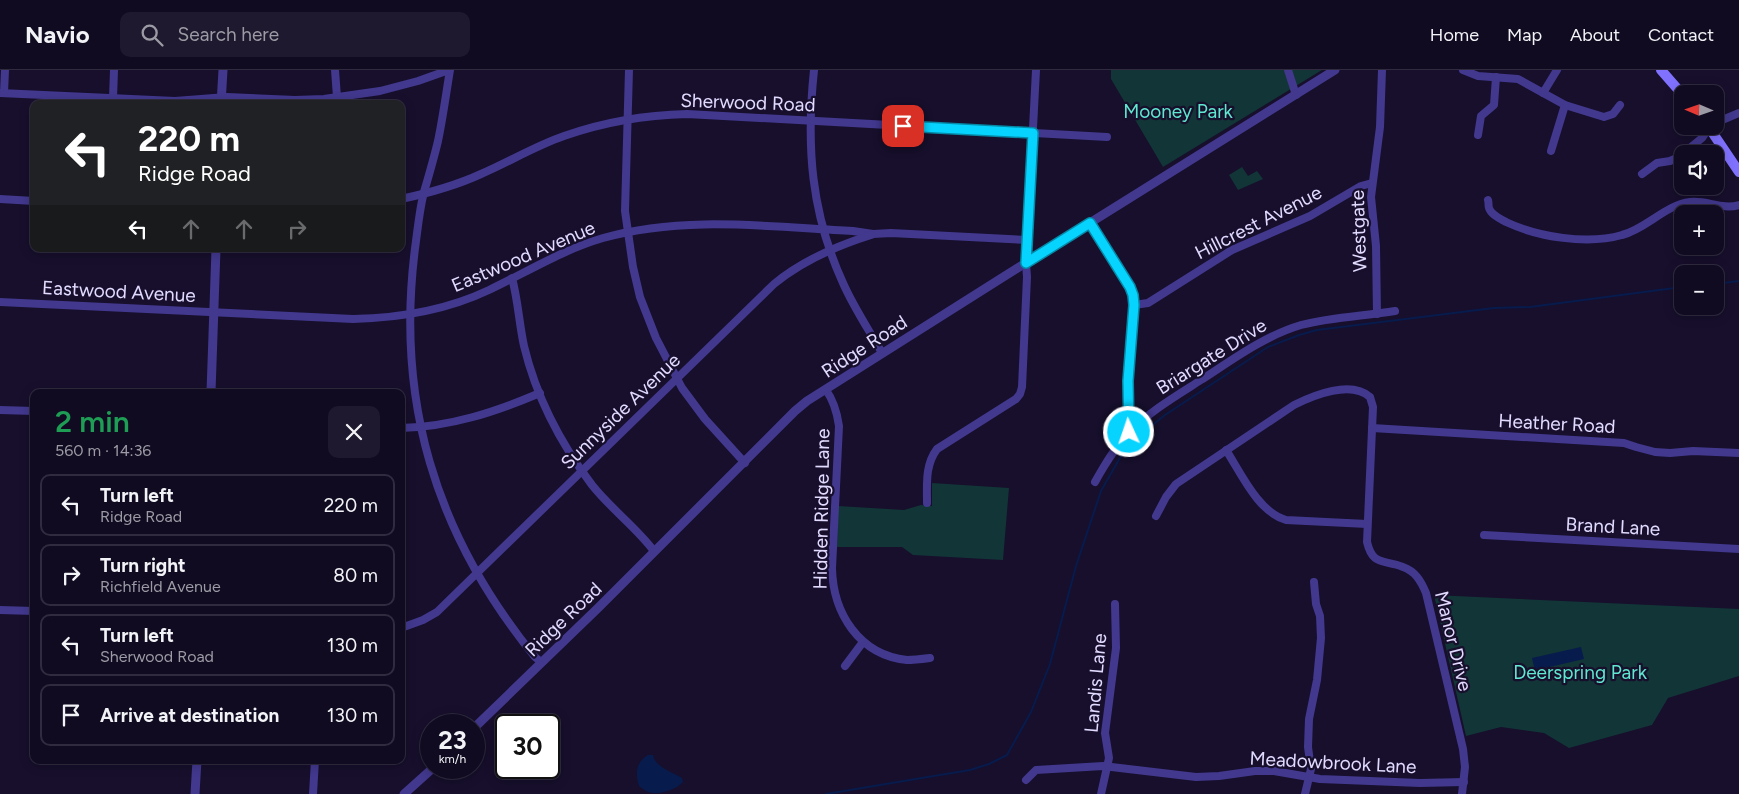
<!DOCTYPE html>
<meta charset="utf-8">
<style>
:root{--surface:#110b21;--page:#1e192e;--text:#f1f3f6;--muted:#9c9ba5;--line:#302b3f}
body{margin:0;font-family:Figtree,sans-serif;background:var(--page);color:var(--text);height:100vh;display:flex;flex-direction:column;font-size:19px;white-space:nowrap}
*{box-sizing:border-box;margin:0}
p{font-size:16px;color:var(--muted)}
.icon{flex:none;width:28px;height:28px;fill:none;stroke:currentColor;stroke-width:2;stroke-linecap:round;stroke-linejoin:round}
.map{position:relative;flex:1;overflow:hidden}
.side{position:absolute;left:30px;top:319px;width:375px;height:375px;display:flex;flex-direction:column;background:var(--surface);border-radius:10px;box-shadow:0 2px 12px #0003,0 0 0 1px var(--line)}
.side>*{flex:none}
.guide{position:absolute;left:30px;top:30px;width:375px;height:152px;border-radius:10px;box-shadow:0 2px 12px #0003,0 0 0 1px var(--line);background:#202124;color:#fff;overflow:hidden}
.needle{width:32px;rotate:272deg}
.tools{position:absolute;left:1674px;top:15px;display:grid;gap:10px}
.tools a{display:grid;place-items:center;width:50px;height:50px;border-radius:10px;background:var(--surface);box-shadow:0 2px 12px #0003,0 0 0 1px var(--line);font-size:25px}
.speed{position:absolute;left:420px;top:644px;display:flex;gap:10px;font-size:25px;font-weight:700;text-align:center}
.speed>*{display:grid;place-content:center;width:65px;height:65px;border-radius:50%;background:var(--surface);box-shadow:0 2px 12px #0003,0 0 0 1px var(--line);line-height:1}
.speed small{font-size:12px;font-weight:400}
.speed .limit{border:2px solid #111;border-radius:8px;background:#fff;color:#111}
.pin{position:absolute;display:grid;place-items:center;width:42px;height:42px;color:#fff;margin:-21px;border-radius:10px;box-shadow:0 2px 8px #0006}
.me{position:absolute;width:55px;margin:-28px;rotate:357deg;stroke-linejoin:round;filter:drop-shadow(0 0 4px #0008)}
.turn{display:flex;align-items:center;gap:18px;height:105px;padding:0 25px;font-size:22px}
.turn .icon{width:65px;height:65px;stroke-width:2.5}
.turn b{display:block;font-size:35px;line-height:42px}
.lanes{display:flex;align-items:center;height:48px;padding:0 25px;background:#0003;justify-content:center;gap:25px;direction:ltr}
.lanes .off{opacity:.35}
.round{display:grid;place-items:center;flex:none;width:52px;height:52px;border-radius:10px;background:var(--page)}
.overview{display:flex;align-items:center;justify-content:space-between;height:85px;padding:0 25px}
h1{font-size:30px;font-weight:600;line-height:38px;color:#1e9e55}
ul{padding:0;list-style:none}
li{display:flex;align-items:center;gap:15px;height:62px;margin:0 10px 8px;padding:0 15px;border:2px solid var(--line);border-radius:10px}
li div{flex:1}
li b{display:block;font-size:19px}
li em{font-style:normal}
header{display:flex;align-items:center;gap:30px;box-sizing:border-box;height:70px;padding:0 25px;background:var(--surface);border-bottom:1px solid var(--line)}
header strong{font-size:24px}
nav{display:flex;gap:28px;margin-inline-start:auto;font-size:18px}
.search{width:350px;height:45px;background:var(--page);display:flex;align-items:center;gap:12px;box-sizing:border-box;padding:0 18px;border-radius:10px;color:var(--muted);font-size:19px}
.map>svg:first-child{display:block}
.green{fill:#123537}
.water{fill:#071b4d}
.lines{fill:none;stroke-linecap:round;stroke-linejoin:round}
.stream{stroke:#071b4d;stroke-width:2}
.minor{stroke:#42388e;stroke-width:8}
.tertiary{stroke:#42388e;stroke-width:9}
.secondary{stroke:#8072ff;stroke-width:10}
.route-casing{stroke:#0589a6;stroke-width:12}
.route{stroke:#07d3ff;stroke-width:9}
.labels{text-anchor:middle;stroke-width:4.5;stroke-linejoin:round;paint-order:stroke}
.street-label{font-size:19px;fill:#e2dbff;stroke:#170f2c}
.park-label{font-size:19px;fill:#5ee8d0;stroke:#170f2c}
</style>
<header>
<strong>Navio</strong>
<div class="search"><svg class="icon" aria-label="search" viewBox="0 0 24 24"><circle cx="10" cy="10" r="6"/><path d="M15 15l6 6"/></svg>Search here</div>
<nav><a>Home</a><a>Map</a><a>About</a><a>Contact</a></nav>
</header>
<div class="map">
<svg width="1739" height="724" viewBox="0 0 1739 724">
<rect width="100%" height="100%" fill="#170f2c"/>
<g class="green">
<polygon points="1111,0 1322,0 1163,97 1111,9"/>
<polygon points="1242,97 1248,106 1257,101 1263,109 1238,120 1229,105"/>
<polygon points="932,413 1009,418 1003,490 913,485 902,477 837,477 838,436 904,440 921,435 932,436"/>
<polygon points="1434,525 1739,539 1739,606 1668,628 1652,655 1569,678 1544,663 1501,657 1466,666"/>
</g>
<g class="water">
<polygon points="1581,577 1584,589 1545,598 1547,608 1537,610 1532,588"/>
<path d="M648 685H653C655 697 672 702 682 708L683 712C677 719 662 724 653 723 648 723 643 719 639 716 635 703 636 692 648 685Z"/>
</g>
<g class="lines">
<g class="stream">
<polyline points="1715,214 1739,211"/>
<polyline points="826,724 970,700 989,694 1007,685 1031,642 1050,594 1076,496 1101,421 1121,386 1135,369 1165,345 1268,277 1299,265 1317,260 1494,238 1530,237 1682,217"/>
</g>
<g class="minor">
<polyline points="335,0 337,27"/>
<path d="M450 0C446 24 443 47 438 71 434 88 429 105 424 122 420 137 418 156 416 171 394 329 435 464 535 587L541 592"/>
<polyline points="629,0 625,141 633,197 640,227 656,268 682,318 705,349 745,393"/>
<path d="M814 0C806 76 811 143 843 213 854 238 869 260 882 283"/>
<polyline points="1288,0 1296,25"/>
<polyline points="1463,0 1478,6 1518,9 1565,35 1604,47 1613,44 1620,35"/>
<polyline points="0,23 175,31 227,27 295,30 324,29 380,21 418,11 449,0"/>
<polyline points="4,23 5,0"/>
<polyline points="1543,23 1557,0"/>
<polyline points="113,28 114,0"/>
<polyline points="1715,53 1739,43"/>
<polyline points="1478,65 1481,46 1494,35 1496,7"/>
<polyline points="1551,81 1565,35"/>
<polyline points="1642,104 1657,93 1670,91 1679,87 1702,68 1710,56"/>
<polyline points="0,129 34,131"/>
<path d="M401 129C429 123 455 116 481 104 509 92 535 76 564 66 604 52 645 45 687 44L1107 67"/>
<path d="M1488 130C1489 133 1488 135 1489 138 1491 145 1501 149 1506 152 1538 167 1587 175 1622 165 1646 159 1665 135 1690 132 1707 130 1722 140 1739 135"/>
<polyline points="1090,153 1133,225 1134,235 1128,311 1129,363"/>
<path d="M512 208C518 230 519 253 524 276 536 326 561 374 592 415 611 439 636 457 654 481"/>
<path d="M0 232 353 249C399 248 447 240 489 220 527 202 562 180 603 168 684 145 770 157 853 161L873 164 891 163 1028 170"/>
<polyline points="1134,235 1148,233 1232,180 1310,146 1361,116 1372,113"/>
<polyline points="1377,244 1376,176 1371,127 1380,57 1382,0"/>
<path d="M826 320C834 331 837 342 839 356L832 498C833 543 859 585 907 590 914 590 922 589 930 588"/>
<polyline points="0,340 34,341"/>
<path d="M401 358C450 357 495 342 540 323"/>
<polyline points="1372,358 1624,373 1636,377 1655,382 1670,383 1693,381 1739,383"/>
<path d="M1226 380C1241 403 1258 442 1286 450L1367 454"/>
<path d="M1095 412C1105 394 1115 377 1130 362 1150 341 1176 326 1201 310 1232 290 1264 266 1301 255 1331 247 1364 246 1395 241"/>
<path d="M927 433C927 414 925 395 937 379L1016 329 1020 324 1022 317 1027 207 1026 193 1036 0"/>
<path d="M1156 446 1166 427 1176 414 1294 335C1314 325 1351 310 1370 327L1373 337 1367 472C1373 497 1384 489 1403 497 1415 501 1421 511 1426 523L1463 679 1465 697 1462 724"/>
<polyline points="1484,465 1739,479"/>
<polyline points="0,540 34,541"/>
<path d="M401 558 423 550 437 542 774 214C803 190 836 176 871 165"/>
<polyline points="845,596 863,572"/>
<polyline points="1026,710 1036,700 1103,696 1196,707 1219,706 1255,701 1274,701 1320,709 1420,713 1464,712"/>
<polyline points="313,724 315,690"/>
<polyline points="1101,724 1109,688 1105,663 1116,578 1115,534"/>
<polyline points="1305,724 1311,699 1308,677 1309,649 1317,610 1321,568 1320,546 1316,534 1314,512"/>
</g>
<g class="tertiary">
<polyline points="221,34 223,0"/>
<polyline points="211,322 216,179"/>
<polyline points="474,658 598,538 795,341 807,331 1008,204 1335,0"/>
<polyline points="195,724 197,690"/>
<polyline points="404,724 433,698"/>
</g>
<g class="secondary">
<polyline points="1661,0 1682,24"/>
<polyline points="1708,56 1739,102"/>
</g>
</g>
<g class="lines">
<defs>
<polyline id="route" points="903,56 1033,63 1026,193 1090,153 1130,217 1133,225 1134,235 1128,311 1129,362"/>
</defs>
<use href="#route" class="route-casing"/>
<use href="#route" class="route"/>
</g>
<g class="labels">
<g class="street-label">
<text transform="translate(748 32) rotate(2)" y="7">Sherwood Road</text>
<text transform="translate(1258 152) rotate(-27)" y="7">Hillcrest Avenue</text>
<text transform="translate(1358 161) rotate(-92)" y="7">Westgate</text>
<text transform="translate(523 186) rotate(-23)" y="7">Eastwood Avenue</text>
<text transform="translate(119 221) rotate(3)" y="7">Eastwood Avenue</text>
<text transform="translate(864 276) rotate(-33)" y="7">Ridge Road</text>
<text transform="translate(1211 286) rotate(-32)" y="7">Briargate Drive</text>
<text transform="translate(620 341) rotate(-44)" y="7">Sunnyside Avenue</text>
<text transform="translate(1557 353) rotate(3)" y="7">Heather Road</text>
<text transform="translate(821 439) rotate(-89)" y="7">Hidden Ridge Lane</text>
<text transform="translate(1613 456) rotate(3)" y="7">Brand Lane</text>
<text transform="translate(563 549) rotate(-44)" y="7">Ridge Road</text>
<text transform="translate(1454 571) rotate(76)" y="7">Manor Drive</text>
<text transform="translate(1095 613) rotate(-85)" y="7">Landis Lane</text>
<text transform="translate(1333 692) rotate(3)" y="7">Meadowbrook Lane</text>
</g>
<g class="park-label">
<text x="1178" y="48">Mooney Park</text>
<text x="1580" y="609">Deerspring Park</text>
</g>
</g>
</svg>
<div class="tools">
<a><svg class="needle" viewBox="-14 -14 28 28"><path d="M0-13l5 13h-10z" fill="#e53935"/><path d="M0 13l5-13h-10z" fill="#9c9ba5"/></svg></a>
<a><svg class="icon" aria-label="sound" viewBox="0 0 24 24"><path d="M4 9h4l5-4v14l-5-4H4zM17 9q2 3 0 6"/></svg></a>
<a>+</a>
<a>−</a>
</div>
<div class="speed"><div>23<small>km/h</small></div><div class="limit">30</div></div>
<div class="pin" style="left:903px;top:56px;background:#d93025"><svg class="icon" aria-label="arrive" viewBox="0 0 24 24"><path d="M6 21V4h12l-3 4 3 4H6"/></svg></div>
<svg class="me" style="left:1129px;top:362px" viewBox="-20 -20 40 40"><circle r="17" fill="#07d3ff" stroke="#fff" stroke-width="3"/><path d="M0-11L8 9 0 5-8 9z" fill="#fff"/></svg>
<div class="guide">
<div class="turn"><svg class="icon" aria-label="left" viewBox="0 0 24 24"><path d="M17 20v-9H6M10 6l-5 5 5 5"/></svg><div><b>220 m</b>Ridge Road</div></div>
<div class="lanes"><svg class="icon" aria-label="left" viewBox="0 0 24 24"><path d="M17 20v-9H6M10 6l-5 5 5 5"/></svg><svg class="icon off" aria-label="ahead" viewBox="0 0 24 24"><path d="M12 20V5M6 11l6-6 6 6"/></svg><svg class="icon off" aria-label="ahead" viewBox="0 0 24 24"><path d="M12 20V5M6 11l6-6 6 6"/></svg><svg class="icon off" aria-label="right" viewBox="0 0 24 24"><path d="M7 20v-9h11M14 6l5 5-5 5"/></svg></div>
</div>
<section class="side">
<div class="overview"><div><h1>2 min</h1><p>560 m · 14:36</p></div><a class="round"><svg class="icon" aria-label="close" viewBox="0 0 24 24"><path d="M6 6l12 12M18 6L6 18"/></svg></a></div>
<ul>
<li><svg class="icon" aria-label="left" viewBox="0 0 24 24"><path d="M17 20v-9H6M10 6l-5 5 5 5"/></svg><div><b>Turn left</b><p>Ridge Road</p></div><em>220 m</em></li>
<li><svg class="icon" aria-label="right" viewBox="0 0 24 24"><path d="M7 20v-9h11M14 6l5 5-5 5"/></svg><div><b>Turn right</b><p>Richfield Avenue</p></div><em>80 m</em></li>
<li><svg class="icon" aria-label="left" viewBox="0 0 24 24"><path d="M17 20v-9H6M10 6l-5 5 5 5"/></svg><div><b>Turn left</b><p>Sherwood Road</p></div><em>130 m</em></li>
<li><svg class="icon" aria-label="arrive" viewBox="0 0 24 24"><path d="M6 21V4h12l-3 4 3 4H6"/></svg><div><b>Arrive at destination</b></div><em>130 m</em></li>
</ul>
</section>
</div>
